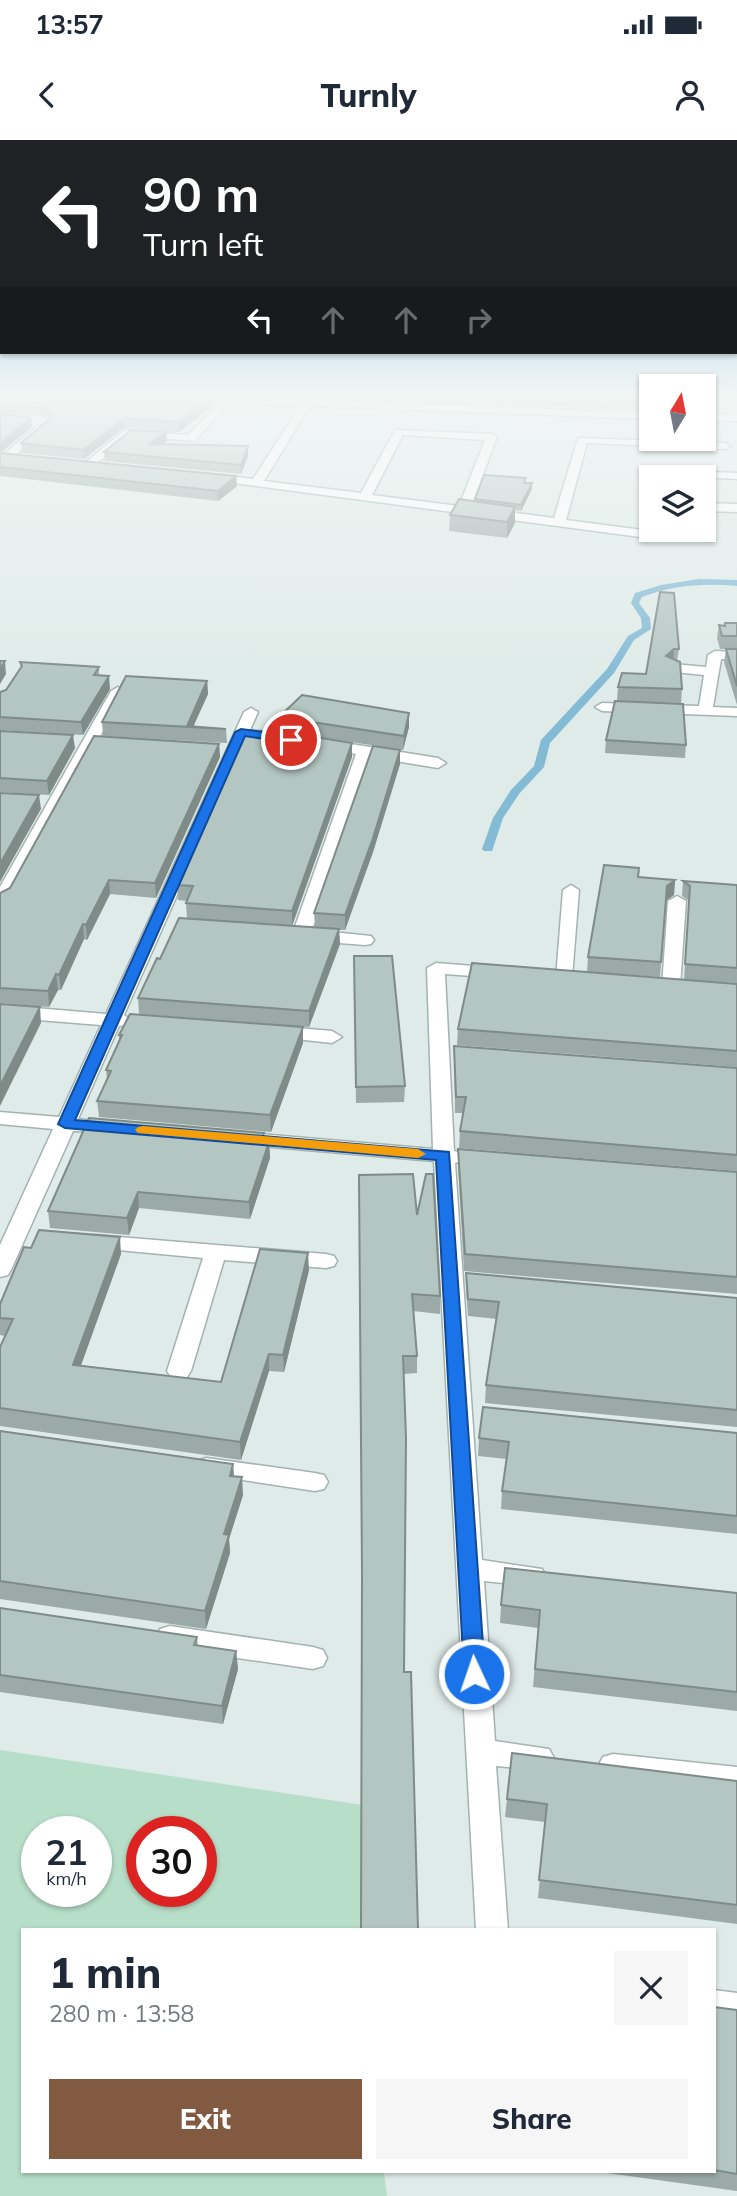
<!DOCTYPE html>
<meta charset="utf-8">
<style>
:root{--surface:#fff;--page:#f6f6f7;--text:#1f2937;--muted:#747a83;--accent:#825a42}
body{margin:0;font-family:Mulish,sans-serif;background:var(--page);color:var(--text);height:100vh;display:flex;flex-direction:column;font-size:26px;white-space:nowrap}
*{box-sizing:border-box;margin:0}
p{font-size:23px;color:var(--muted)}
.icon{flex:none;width:38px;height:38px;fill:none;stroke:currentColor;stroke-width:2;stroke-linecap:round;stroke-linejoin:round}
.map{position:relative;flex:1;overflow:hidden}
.details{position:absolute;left:21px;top:1788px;width:695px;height:245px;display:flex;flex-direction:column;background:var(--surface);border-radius:0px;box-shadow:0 2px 5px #0004}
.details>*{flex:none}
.guide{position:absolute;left:0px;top:0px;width:738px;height:214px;box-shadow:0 2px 5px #0004;background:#202124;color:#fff;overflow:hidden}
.needle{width:46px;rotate:10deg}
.buttons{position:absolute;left:639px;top:234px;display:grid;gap:14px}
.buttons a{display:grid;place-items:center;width:77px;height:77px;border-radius:0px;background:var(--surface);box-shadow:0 2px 5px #0004;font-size:35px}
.speed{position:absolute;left:21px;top:1676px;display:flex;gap:14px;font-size:35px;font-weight:700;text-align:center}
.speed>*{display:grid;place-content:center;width:91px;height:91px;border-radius:50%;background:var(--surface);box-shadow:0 2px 5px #0004;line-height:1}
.speed small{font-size:18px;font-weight:400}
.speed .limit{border:10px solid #d22;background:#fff;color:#111}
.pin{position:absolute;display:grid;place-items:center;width:60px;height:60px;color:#fff;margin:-30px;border:4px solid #fff;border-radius:50%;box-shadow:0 2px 7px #0007}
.me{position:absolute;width:77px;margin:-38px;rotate:357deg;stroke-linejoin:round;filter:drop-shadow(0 0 5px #0008)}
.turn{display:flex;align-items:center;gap:24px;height:147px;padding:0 28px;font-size:32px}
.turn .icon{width:91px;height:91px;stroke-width:2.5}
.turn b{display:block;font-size:49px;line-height:60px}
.lanes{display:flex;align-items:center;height:66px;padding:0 28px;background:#0003;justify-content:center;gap:35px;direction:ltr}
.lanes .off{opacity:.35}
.round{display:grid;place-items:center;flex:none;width:74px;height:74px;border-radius:0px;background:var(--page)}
.head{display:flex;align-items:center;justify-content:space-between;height:119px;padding:0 28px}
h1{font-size:42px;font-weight:800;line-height:52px}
.primary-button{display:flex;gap:14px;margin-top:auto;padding:14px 28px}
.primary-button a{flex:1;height:80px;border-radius:0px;background:var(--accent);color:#fff;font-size:28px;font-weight:800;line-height:80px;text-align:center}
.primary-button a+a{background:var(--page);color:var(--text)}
.status{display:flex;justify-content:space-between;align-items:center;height:49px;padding:0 35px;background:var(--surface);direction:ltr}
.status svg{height:19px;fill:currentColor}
header{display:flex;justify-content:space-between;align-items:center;height:91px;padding:0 28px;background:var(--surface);font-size:32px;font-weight:800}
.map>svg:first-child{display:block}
.green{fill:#b6dec8;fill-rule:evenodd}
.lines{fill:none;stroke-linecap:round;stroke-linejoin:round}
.stream{fill:#83bad4;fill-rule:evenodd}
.lane-casing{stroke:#a2b3b0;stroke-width:3}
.street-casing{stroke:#a2b3b0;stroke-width:3}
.lane{fill:#fff;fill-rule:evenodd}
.street{fill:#fff;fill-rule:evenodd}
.wall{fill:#9baaa6}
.shaded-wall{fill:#7e8b87}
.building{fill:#b4c6c1;stroke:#7e8b87;stroke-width:2}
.route{fill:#1a73e8;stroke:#114b97;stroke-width:2}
.slow{fill:#f59e0b}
</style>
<div class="status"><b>13:57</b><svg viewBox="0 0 49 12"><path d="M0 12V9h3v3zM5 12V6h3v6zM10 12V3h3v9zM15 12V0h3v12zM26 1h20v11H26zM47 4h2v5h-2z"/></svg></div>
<header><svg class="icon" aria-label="back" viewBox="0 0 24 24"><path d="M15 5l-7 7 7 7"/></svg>Turnly<svg class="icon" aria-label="person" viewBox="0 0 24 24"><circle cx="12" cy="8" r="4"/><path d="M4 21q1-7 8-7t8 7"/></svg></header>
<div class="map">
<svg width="737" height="2056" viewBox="0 0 737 2056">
<rect width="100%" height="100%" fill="#dfebe8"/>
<path class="green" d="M0 1610 362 1665 368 1790H23V2032H384L387 2056H0ZM37 1692H96V1752H37ZM142 1692H201V1752H142Z"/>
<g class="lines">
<path class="stream" d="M699 439 737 440V446C704 443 673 445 642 457L639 463 650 478 651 489 634 500 614 533 550 603 544 627 519 654 503 678 492 711H484L482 709 493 678 511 650 534 626 541 600 607 529 628 496 642 488 641 478 631 463 635 453 661 445Z"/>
<defs>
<polygon id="lane" points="571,745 579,750 572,838 564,843 556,838 563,750"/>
<g id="street">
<path d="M225 257 304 260 306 257H316L314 260 651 273V279L310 266 264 341 361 353 395 290 492 294 497 297 471 367 554 378 578 298 725 303 731 306 725 309 587 303 566 380 658 392 670 390 667 399 663 400 204 339 202 337 208 334 253 339 300 266 228 263 195 301 131 296 91 328 81 326 125 290 188 295ZM403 295 485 300 459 366 372 355Z"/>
<polygon points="704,274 737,275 737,281 704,280"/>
<polygon points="39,285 48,287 11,319 3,319 3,315"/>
<polygon points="671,330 737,333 737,339 667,335 667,331"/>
<polygon points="704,363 737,364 737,372 704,371"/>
<polygon points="715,511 737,512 737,520 721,519 713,567 737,568 737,576 602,571 595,567 602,563 699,566 704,535 674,532 667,528 674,524 706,527 708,515"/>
<polygon points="118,547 125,551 9,762 0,767 0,747 111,551"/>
<polygon points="251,568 258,572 124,875 133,881 131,885 119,886 78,979 120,984 123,988 120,992 73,991 11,1130 8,1135 0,1137 0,1105 53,989 0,984 0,972 59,977 101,885 0,877 0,865 106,874 244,572"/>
<polygon points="326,600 438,618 446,623 438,628 371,617 312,790 371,796 374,800 371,804 365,805 301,800 292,795 356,614 321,608 318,605 321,602"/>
<polygon points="677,756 686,761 680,847 671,853 662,847 668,761"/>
<polygon points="436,823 499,828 508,833 499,838 445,834 454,1011 462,1013 465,1017 462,1021 455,1023 482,1420 542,1429 546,1436 542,1443 533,1446 484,1441 495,1601 549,1609 554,1618 549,1627 539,1630 496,1626 508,1790 476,1790 434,1021 236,1004 229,1002 226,998 229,994 236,992 433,1009 427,828"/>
<polygon points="275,886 332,891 342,897 332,903 268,896 265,892"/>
<polygon points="94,1095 326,1114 334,1116 337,1121 334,1126 326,1128 224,1120 191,1231 187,1237 179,1239 171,1237 167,1231 203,1118 86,1107 83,1102 86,1097"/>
<polygon points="206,1318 315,1333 324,1335 328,1342 324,1349 315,1351 197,1333 193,1327 197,1321"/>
<polygon points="170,1486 313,1507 323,1510 327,1518 323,1526 313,1529 170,1508 160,1505 156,1497 160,1489"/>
<polygon points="613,1614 737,1627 737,1651 613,1638 603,1635 598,1626 603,1617"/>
<polygon points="714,1850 737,1853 737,1883 714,1880"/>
</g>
</defs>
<use href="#lane" class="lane-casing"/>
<use href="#street" class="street-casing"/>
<use href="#lane" class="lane"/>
<use href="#street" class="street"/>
</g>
<g class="wall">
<polygon points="0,257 126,257 121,262 214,265 179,292 125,287 84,319 22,313 21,303 49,279 47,277 0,273"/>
<polygon points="326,257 649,257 648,270"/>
<polygon points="166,292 167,301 162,305 248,316 241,334 105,321 104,312"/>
<polygon points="0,313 236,336 237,346 218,361 0,336"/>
<polygon points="526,343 532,343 532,349 521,371 515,370 515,383 507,398 449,391 450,375 475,362 475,359"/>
<polygon points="674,453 679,509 677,521 682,549 681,563 617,561 618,547 646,534"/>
<polygon points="725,483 737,483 737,565 724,522 726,509 720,509 717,498 719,485 725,486"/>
<polygon points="20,522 99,527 99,535 110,549 83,595 0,590 0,552 6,550 21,528"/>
<polygon points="207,541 208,554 193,587 226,589 227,603 103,596 102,582"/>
<polygon points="279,577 409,587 403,610 279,591"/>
<polygon points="0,591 75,608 49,655 0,652"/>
<polygon points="606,600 686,605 685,618 605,613"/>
<polygon points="219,604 220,617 156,758 110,754 87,800 84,799 61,850 58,850 49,867 0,863 0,753 10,748"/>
<polygon points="352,617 292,786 315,787 314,773 400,624 373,712 345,790 339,790 340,804 309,887 139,874 138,858 160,819 187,778 186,763 187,761 178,760 177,745"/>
<polygon points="638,737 675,740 674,755 666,761 660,837 587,832 588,817"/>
<polygon points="683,741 737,745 737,843 684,840 689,761 682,756"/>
<polygon points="354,816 405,946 404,962 356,963"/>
<polygon points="737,844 737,927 457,905 458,889"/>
<polygon points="303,887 303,903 271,992 99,977 97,961 107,940 106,930 119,900 119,895"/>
<polygon points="454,906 737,928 737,1031 459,1008 460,991 463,973 455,973"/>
<polygon points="269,1002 270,1018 250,1079 139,1068 129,1095 50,1088 48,1071"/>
<polygon points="458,1009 737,1032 737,1154 464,1131 458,1026"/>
<polygon points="417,1075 440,1156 440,1174 413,1171 417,1216 417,1233 403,1234 404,1532 418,1790 362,1443"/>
<polygon points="121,1114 81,1225 221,1242 309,1130 284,1232 269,1231 241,1320 0,1286 0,1207 5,1196 0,1195 0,1164"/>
<polygon points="466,1133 737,1158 737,1287 485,1263 486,1245 497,1179 468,1176 466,1150"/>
<polygon points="0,1291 233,1324 234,1336 243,1355 229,1399 230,1413 206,1489 0,1459"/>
<polygon points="737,1293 737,1394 501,1369 502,1351 507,1319 478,1316 479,1298"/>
<polygon points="737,1453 737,1571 533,1547 538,1488 500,1483 501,1465"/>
<polygon points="0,1468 197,1497 198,1506 236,1511 238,1529 223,1584 0,1552"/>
<polygon points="737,1641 737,1784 538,1758 545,1682 505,1677 507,1659"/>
<polygon points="714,1867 737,1870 737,2051 600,2032 714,2032"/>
</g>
<g class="shaded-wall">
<polygon points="117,257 126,257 118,265"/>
<polygon points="211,257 214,257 214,265 179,292 179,282"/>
<polygon points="31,278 32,287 3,311 0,312 0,302"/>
<polygon points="125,278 125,287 84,319 83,310"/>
<polygon points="166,292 167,301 151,314 150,304"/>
<polygon points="248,306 248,316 241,334 241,325"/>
<polygon points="236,336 237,346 218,361 218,351"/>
<polygon points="532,343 532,349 521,371 521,365"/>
<polygon points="515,367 515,383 507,398 507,382"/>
<polygon points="674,509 673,522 666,516"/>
<polygon points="5,521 6,534 0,544 0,529"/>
<polygon points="109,536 110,549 83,595 81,582"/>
<polygon points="207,541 208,554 193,587 187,587"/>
<polygon points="409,573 409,587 403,610 404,596"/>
<polygon points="73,595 75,608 49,655 47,641"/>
<polygon points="352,603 352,617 292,786 292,771"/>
<polygon points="219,604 220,617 156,758 155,743"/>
<polygon points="400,610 400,624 373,712 345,790 345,775"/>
<polygon points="39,655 41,669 0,742 0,724"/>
<polygon points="109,740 110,754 87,800 86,785"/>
<polygon points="675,740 674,755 665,761 667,746"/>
<polygon points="83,784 84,799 61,850 59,835"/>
<polygon points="339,789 340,804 309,887 309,871"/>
<polygon points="56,834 58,850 49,867 48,851"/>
<polygon points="40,867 41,883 0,966 0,946"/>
<polygon points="303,887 303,903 271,992 270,975"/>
<polygon points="269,1002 270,1018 250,1079 249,1062"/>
<polygon points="138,1052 139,1068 129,1095 127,1078"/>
<polygon points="120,1097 121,1114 75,1242 73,1225"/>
<polygon points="308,1113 309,1130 284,1232 283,1215"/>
<polygon points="269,1214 269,1231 241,1320 240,1302"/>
<polygon points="233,1324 234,1342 230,1336"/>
<polygon points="242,1337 243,1355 229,1399 230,1413 206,1489 205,1471 224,1394"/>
<polygon points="236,1511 238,1529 223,1584 222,1566"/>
</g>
<g class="building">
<polygon points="0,257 118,257 120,262 128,262 133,257 211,257 179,282 125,278 83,310 21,303 53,276 52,271 46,268 0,263"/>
<polygon points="556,257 649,257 649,261"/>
<polygon points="0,274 31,278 2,302 0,302"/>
<polygon points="131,290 166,292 150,304 248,306 241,325 104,312"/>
<polygon points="0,313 236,336 218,351 0,327"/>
<polygon points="484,335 526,338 524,343 532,343 521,365 475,359"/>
<polygon points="459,359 515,367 507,382 450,375"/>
<polygon points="660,452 674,453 679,509 674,509 666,516 680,522 682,549 618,547 622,533 646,534"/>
<polygon points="725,483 737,483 737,496 722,496 719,485 725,486"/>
<polygon points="726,509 737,509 737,546"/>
<polygon points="0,521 5,521 0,529"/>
<polygon points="20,522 99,527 94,535 109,536 81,582 0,577 0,552 6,550 22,526"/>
<polygon points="126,536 207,541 187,586 226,589 102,582"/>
<polygon points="302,555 409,573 404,596 279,577"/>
<polygon points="615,561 683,564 686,605 606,600"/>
<polygon points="266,589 352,603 292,771 186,763 193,746 177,745 246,590 264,591"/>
<polygon points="0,591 73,595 47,641 0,638"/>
<polygon points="94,596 219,604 155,743 109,740 86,785 83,784 59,835 56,834 48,851 0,848 0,753 10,748"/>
<polygon points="373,606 400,610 373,698 345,775 314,773"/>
<polygon points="0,653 39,655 0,724"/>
<polygon points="604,725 639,728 638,737 675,740 667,746 661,822 588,817"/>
<polygon points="683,741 737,745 737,828 685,824 690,746"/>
<polygon points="179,778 339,789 309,871 138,858 157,818 160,819"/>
<polygon points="354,816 392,816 405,946 356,947"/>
<polygon points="472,823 737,844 737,911 458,889"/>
<polygon points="0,864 40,867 0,946"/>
<polygon points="130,874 303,887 270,975 97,961 111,931 106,930 122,895 119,895"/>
<polygon points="454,906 737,928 737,1015 460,991 466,957 456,957"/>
<polygon points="89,978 264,993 261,1001 269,1002 249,1062 138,1052 127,1078 48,1071"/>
<polygon points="458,1009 737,1032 737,1137 465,1114"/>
<polygon points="413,1034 417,1075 426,1034 433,1034 440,1156 412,1154 417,1216 403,1216 406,1298 404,1532 411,1532 418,1790 361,1790 362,1434 359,1035"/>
<polygon points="39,1090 120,1097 73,1225 221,1242 260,1109 308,1113 283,1215 269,1214 240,1302 0,1268 0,1207 13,1179 0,1178 0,1164 24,1107 31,1108"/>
<polygon points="466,1133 737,1158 737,1270 486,1245 499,1162 468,1159"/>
<polygon points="483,1267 737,1293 737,1376 502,1351 509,1302 479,1298"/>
<polygon points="0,1291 233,1324 230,1336 242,1337 224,1394 229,1395 205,1471 0,1441"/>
<polygon points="505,1428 737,1453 737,1552 535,1529 540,1470 501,1465"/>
<polygon points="0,1468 197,1497 194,1505 236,1511 222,1566 0,1535"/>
<polygon points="512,1613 737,1641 737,1765 539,1740 547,1664 507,1659"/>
<polygon points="714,1867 737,1870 737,2034 714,2030"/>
</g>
<linearGradient id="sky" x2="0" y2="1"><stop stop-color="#7fb6e0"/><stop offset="0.47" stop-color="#f1f6f5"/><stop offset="1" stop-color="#f1f6f5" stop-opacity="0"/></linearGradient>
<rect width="737" height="545" fill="url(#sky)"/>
<polygon class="route" points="241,589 291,596 296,600 291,603 245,596 75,980 449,1012 485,1534 482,1540 474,1542 467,1540 464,1534 436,1020 65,988 58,984 235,592"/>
<polygon class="slow" points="143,986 418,1009 426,1014 418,1018 138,993 135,990 138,987"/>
</svg>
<div class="buttons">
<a><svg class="needle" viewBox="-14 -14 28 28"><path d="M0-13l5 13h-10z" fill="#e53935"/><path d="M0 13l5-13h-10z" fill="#747a83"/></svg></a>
<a><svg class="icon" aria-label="layers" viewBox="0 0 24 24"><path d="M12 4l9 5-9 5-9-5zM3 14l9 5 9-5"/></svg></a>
</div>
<div class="speed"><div>21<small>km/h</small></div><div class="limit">30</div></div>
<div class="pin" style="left:291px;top:600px;background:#d93025"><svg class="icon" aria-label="arrive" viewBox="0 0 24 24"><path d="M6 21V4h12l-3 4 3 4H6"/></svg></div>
<svg class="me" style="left:474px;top:1534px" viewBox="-20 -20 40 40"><circle r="17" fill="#1a73e8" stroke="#fff" stroke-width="3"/><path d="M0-11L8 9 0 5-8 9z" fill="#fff"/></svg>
<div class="guide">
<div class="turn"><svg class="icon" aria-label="left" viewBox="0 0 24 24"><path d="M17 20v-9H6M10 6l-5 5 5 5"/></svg><div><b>90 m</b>Turn left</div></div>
<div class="lanes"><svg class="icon" aria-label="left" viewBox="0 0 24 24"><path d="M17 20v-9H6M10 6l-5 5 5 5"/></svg><svg class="icon off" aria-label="ahead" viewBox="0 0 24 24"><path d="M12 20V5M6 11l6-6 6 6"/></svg><svg class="icon off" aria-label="ahead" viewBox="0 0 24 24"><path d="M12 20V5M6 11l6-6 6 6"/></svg><svg class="icon off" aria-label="right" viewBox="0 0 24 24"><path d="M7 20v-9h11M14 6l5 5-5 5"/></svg></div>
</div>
<section class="details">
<div class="head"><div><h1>1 min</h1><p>280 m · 13:58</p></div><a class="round"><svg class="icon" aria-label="close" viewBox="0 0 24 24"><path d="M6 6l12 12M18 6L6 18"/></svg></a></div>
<div class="primary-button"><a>Exit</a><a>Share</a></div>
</section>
</div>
